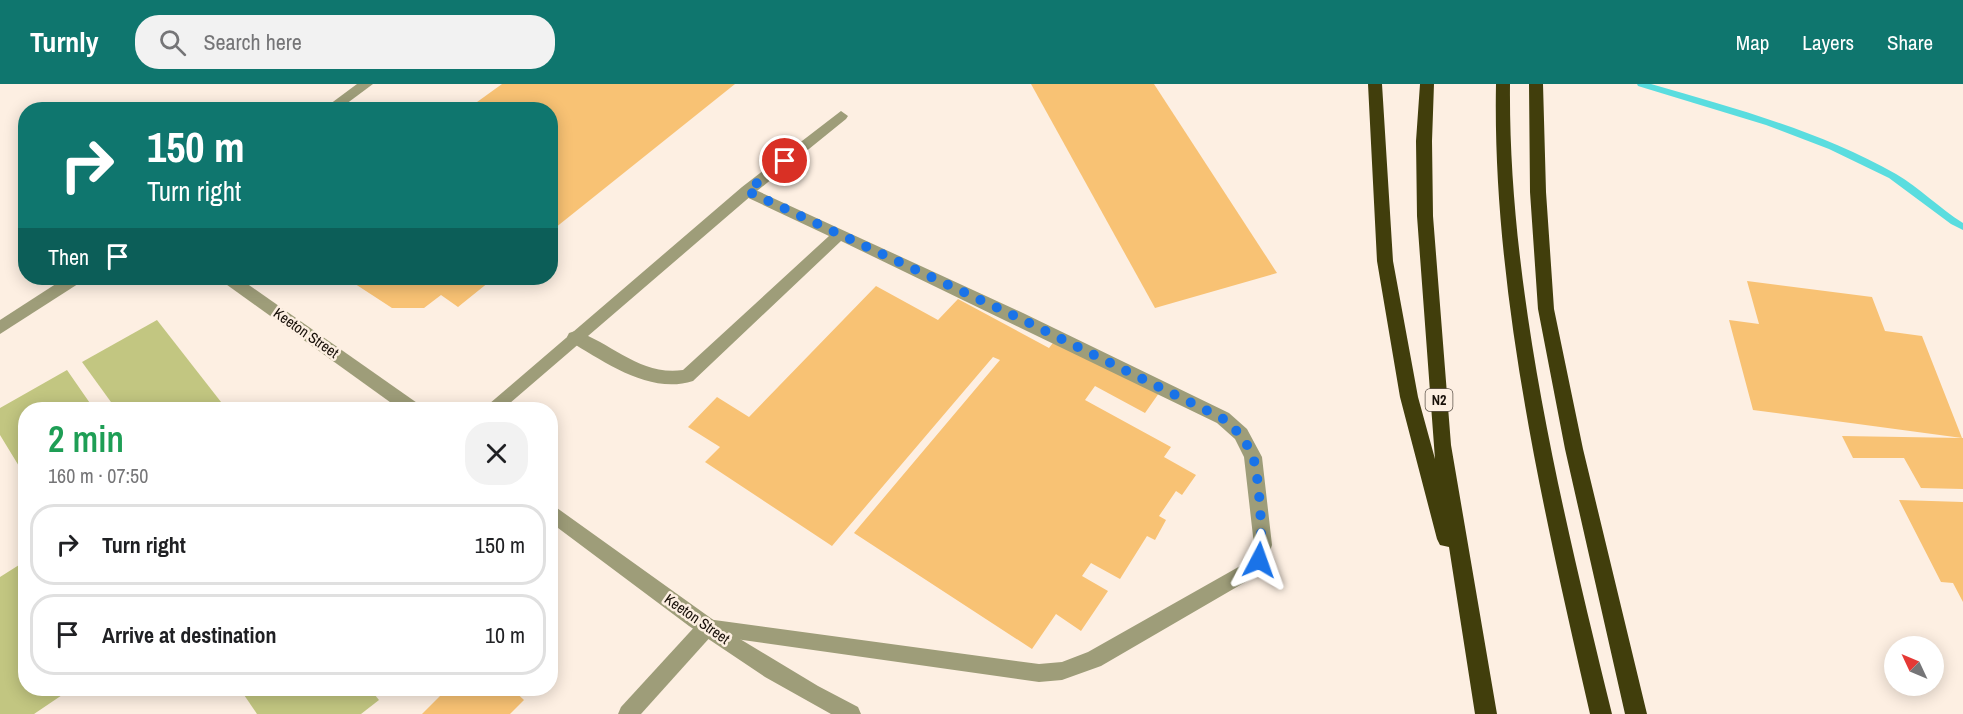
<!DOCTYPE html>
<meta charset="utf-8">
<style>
:root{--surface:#fff;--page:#f2f2f2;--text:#202124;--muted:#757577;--line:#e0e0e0;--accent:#0f766e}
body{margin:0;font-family:"Archivo Narrow",sans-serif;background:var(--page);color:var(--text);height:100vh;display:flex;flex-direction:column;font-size:22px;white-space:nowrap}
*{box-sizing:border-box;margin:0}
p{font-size:20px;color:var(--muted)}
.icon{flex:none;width:33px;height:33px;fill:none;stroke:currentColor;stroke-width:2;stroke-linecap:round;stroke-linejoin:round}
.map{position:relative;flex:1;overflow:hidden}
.panel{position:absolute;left:18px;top:318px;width:540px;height:294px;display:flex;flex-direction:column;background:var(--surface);border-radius:24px;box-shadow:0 3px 15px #0003}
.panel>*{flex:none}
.banner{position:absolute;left:18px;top:18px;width:540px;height:183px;border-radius:24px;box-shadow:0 3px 15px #0003;background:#0f766e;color:#fff;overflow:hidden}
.needle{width:39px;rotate:314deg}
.buttons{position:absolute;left:1884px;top:552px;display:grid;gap:12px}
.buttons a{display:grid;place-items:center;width:60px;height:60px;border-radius:50%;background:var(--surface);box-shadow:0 3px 15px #0003;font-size:30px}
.pin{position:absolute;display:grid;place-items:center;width:51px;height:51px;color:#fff;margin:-26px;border:3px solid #fff;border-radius:50%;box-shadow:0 2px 6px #0007}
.me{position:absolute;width:66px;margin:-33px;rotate:4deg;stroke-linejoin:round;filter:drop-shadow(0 0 4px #0008)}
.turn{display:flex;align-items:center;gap:21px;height:126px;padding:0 30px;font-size:27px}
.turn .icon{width:78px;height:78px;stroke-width:2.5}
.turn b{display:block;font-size:42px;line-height:51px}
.then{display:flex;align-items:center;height:57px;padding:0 30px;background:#0003;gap:12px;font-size:22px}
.round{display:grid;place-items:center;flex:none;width:63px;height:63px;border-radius:24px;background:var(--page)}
.head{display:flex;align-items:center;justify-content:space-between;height:102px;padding:0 30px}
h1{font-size:36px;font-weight:600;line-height:45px;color:#1e9e55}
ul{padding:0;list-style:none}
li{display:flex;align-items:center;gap:18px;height:81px;margin:0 12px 9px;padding:0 18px;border:3px solid var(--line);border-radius:24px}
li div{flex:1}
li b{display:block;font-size:22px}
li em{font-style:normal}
header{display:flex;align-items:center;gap:36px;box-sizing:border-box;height:84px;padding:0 30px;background:var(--accent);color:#fff}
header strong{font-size:28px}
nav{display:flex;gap:33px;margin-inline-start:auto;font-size:21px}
.search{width:420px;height:54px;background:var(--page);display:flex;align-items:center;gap:15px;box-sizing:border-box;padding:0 21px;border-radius:24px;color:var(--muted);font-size:22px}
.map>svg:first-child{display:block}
.green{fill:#c2c681}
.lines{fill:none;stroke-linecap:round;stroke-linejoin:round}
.stream{fill:#5adddf;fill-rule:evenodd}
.building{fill:#f8c274}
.service{fill:#9e9d79;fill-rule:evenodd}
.minor{fill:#9e9d79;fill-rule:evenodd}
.tertiary{fill:#9e9d79;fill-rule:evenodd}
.motorway{fill:#413e0c;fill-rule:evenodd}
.route{stroke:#1a73e8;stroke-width:10;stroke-dasharray:0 18}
.labels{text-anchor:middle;stroke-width:5;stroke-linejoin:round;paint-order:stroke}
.shield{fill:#fdefe2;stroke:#5d534a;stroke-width:1.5}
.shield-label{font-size:14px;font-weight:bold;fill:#181009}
.street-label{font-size:15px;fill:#181009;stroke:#fdefe2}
</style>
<header>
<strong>Turnly</strong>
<div class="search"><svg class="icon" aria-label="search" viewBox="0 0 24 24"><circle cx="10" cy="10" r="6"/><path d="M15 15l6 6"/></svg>Search here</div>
<nav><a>Map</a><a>Layers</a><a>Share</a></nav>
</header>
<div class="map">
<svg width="1963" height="630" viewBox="0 0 1963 630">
<rect width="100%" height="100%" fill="#fdefe2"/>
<g class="green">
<polygon points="157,236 221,318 210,325 116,325 82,278"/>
<polygon points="67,286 94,325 26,326 25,392 0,351 0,324"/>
<polygon points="19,481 26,491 26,604 71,605 34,630 0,630 0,493"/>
<polygon points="240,605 370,605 379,616 361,630 257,630"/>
</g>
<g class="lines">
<path class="stream" d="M1637 0H1651C1734 24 1820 47 1896 90 1920 104 1939 124 1963 139V146L1951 140 1889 94 1829 65 1766 41 1638 2Z"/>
</g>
<g class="building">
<polygon points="502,0 735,0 550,148 550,26 466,26"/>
<polygon points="1031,0 1154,0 1277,189 1155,224"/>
<polygon points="346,194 494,194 458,223 441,211 424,224 392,224"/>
<polygon points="1747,197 1872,213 1885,247 1922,252 1962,354 1753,326 1729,236 1759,240"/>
<polygon points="876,202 938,236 958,215 1049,264 1056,255 1159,309 1145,329 1095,302 1085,316 1171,363 1164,373 1196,391 1182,411 1176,407 1159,432 1166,436 1155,456 1147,452 1120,495 1091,479 1082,492 1108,507 1081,547 1056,530 1032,565 854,449 1000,276 993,273 832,462 705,378 720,363 688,343 717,313 749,333"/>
<polygon points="1842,352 1963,354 1963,405 1921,404 1904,374 1853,374"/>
<polygon points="1899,416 1963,418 1963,518 1953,499 1941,498"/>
<polygon points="448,604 511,604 524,616 510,630 422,630"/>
</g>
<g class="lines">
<path class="service" d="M747 102 1023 229 1229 329 1247 345 1262 373 1272 461 1265 482 1254 493 1101 582 1062 596 1039 598 700 550 698 544 700 538 707 535 1039 580 1062 578 1088 568 1242 481 1251 472 1254 461 1244 373 1235 355 1217 339 841 157 693 297C650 311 605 278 569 257L567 253 569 249 575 247C613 259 639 292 683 286L829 152 742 111 740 107Z"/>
<g class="minor">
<polygon points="841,27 848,32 846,35 752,111 502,326 482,326 742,103"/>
<polygon points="706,535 713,538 715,544 713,550 641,630 618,630 621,623 699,538"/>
</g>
<g class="tertiary">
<polygon points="357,0 373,0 338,26 322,26"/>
<polygon points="65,194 84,194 81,198 0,250 0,236"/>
<polygon points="221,194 239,194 420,321 422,326 401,326 223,198"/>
<polygon points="550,419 740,555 818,602 858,623 861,630 831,630 765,593 689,542 550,438"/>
</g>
<g class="motorway">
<polygon points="1368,0 1382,0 1393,177 1418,313 1435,375 1417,132 1416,57 1420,0 1434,0 1432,57 1433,132 1451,361 1497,630 1475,630 1449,463 1440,461 1437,455 1400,313 1377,177"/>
<path d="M1496 0H1510C1508 206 1563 430 1612 630H1590C1544 429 1492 206 1496 0Z"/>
<polygon points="1529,0 1543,0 1546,108 1554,225 1583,365 1647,630 1625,630 1565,365 1538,225 1530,108"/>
</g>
</g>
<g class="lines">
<path class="route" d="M785 77 747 107 1017 233 1222 334C1236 345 1244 354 1252 370 1259 387 1264 458 1259 476"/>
</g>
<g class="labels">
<rect class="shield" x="1425.5" y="305" width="27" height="22" rx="4.5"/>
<g class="shield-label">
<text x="1439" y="321">N2</text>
</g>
<g class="street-label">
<text transform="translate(306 249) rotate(35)" y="5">Keeton Street</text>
<text transform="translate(697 535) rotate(35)" y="5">Keeton Street</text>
</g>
</g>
</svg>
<div class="buttons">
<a><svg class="needle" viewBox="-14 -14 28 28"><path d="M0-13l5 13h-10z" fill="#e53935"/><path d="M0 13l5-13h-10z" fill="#757577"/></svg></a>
</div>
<div class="pin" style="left:785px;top:77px;background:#d93025"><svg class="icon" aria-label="arrive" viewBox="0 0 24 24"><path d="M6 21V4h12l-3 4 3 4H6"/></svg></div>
<svg class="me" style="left:1259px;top:476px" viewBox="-20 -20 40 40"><path d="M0-17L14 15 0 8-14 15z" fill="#1a73e8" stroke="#fff" stroke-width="4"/></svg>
<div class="banner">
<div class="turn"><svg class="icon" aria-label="right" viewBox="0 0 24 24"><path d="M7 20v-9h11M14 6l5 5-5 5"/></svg><div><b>150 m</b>Turn right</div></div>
<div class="then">Then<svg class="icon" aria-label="arrive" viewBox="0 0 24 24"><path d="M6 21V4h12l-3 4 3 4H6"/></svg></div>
</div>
<section class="panel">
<div class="head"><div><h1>2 min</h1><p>160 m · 07:50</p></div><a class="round"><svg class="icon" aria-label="close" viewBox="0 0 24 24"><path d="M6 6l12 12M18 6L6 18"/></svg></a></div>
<ul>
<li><svg class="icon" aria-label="right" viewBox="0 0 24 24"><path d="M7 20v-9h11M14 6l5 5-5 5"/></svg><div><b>Turn right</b></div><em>150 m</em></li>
<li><svg class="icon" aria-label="arrive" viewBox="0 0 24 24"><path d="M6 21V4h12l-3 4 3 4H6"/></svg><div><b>Arrive at destination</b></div><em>10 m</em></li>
</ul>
</section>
</div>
